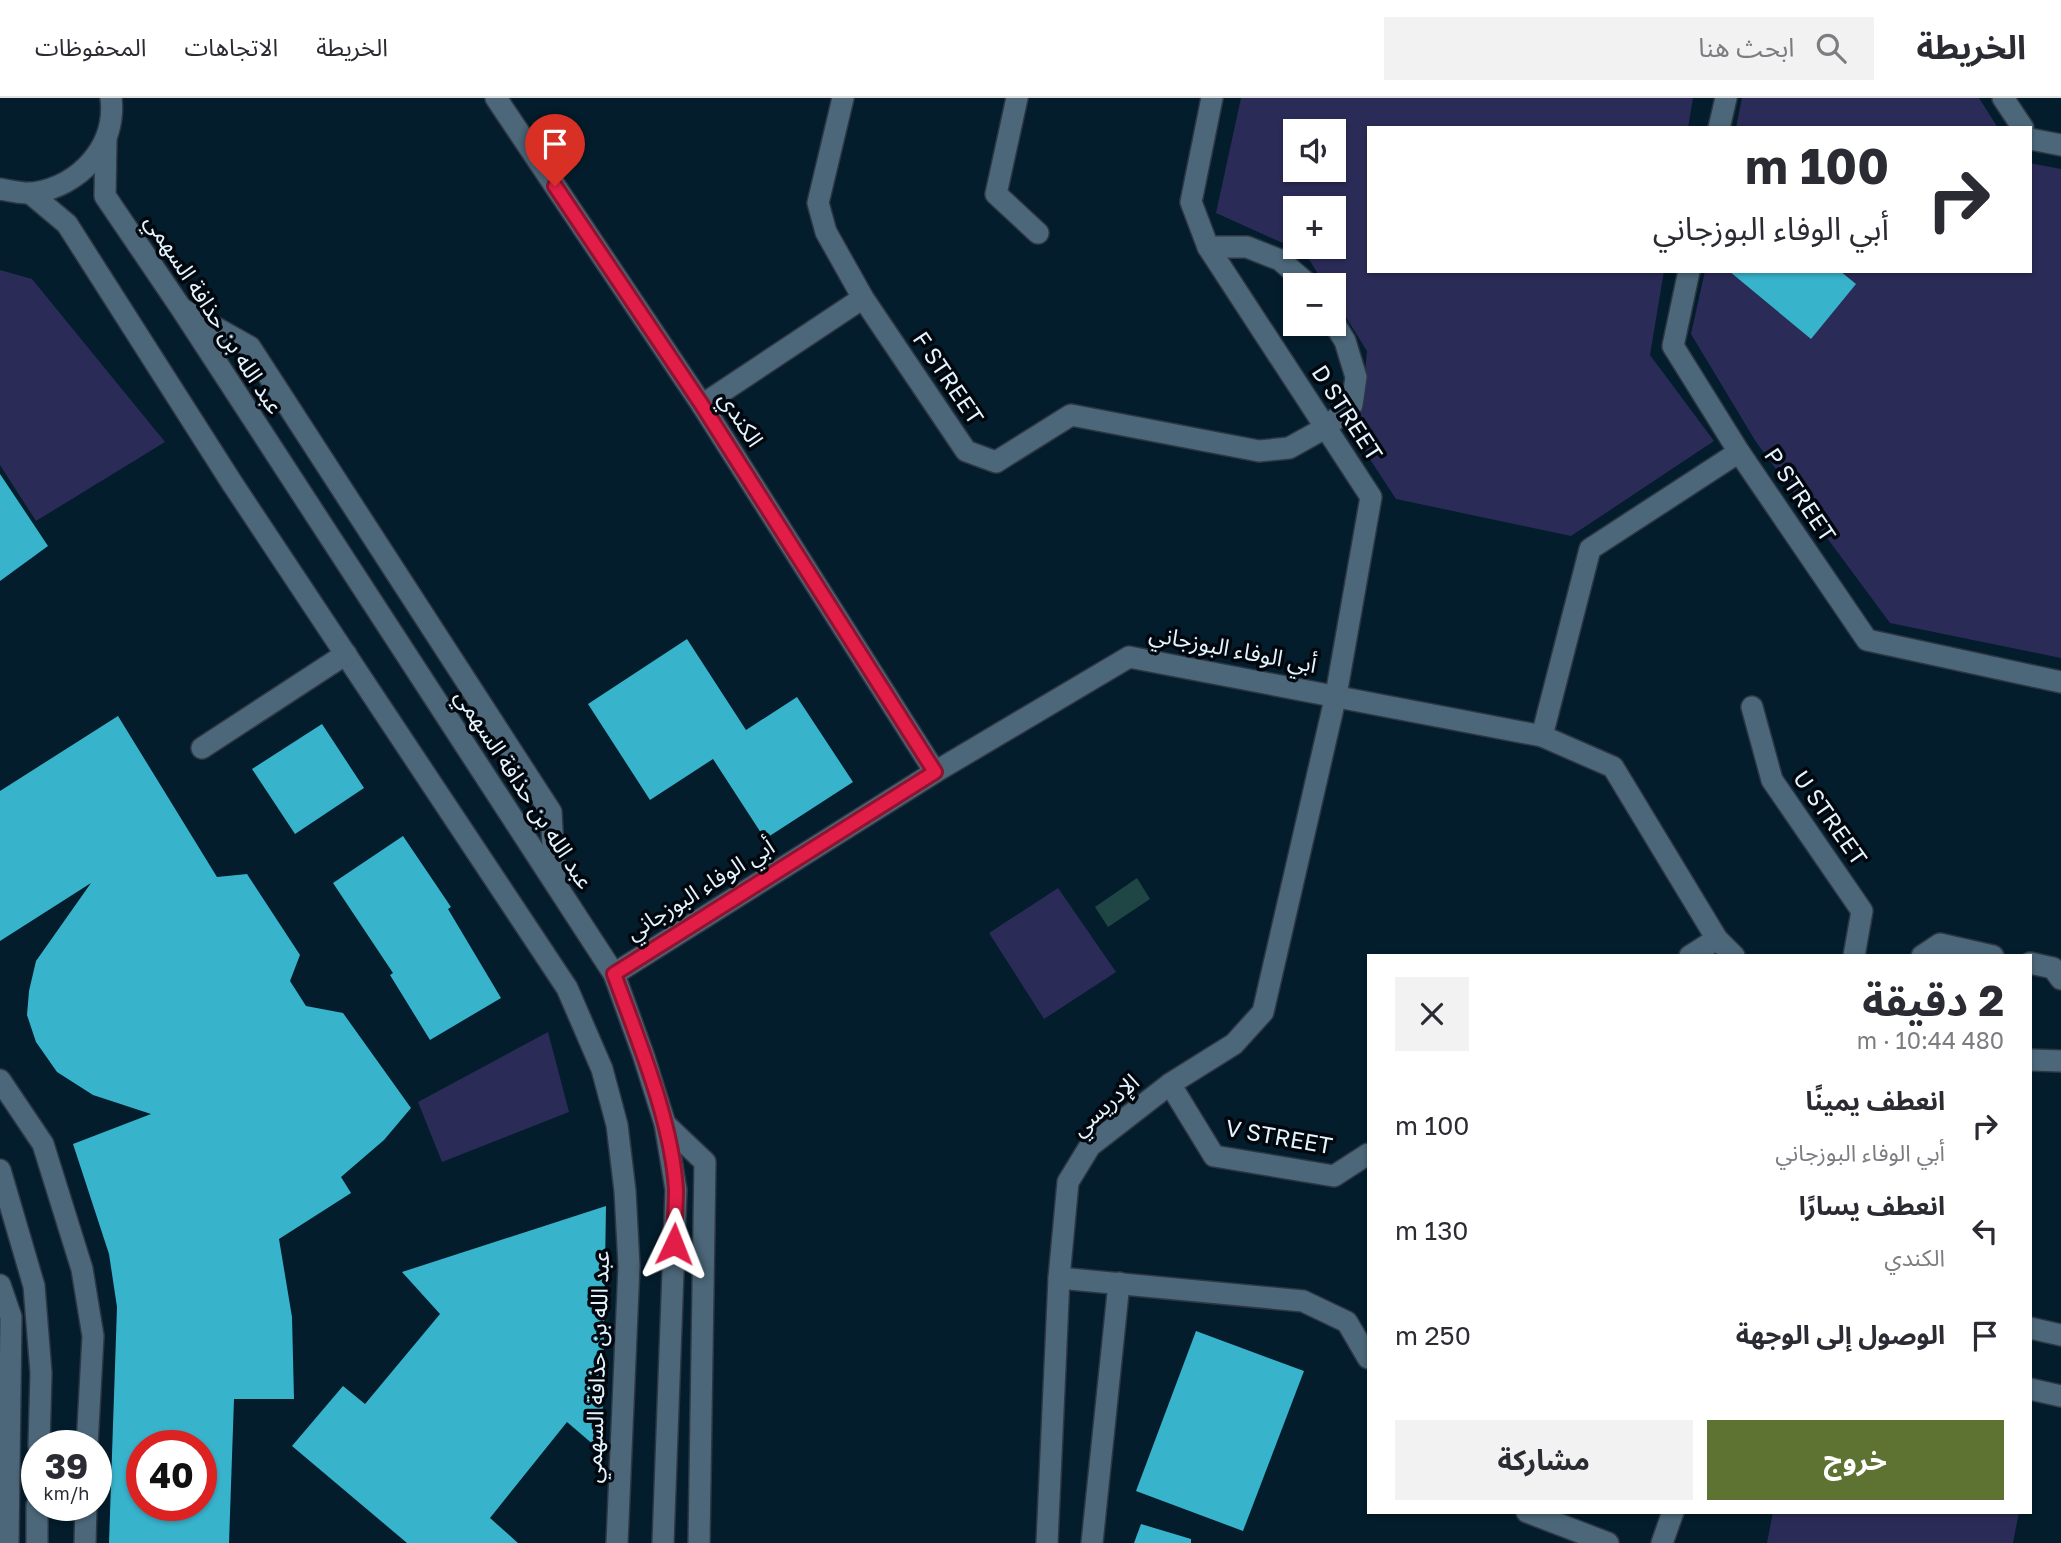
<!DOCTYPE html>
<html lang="ar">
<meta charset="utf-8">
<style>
:root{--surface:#fff;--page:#f2f2f3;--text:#2b2b33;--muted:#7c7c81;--line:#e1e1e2;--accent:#5e7332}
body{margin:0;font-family:"Golos Text","Noto Sans Arabic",sans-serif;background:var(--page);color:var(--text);direction:rtl;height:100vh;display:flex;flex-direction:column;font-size:26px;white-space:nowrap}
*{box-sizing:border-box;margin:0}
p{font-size:23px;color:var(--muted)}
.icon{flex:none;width:38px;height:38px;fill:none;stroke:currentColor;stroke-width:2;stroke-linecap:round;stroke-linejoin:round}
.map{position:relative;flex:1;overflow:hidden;direction:ltr}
.sheet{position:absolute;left:1367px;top:856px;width:665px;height:560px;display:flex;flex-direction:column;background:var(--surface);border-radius:0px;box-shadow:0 2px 5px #0004;direction:rtl}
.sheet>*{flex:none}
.top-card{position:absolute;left:1367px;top:28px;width:665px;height:147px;border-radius:0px;box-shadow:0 2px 5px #0004;direction:rtl;background:#fff;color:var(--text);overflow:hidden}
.tools{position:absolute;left:1283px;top:21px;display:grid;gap:14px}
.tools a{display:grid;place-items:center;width:63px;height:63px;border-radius:0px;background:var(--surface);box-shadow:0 2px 5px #0004;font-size:35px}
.speed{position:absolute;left:21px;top:1332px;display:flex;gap:14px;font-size:35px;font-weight:700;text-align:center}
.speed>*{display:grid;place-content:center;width:91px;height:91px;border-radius:50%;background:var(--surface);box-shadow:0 2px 5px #0004;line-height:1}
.speed small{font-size:18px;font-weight:400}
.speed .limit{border:10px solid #d22;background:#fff;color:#111}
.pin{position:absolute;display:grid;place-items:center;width:60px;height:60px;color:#fff;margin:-72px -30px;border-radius:50% 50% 50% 0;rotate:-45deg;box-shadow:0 0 7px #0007}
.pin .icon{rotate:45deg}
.me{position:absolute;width:77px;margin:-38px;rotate:2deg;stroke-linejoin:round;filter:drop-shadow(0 0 5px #0008)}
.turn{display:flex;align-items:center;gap:24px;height:147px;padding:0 28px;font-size:32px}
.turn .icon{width:91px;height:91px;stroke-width:2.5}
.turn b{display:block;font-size:49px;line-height:60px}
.round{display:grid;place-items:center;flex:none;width:74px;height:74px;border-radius:0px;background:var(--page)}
.headline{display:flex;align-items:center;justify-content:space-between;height:119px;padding:0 28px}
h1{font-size:42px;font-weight:700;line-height:52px}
.cta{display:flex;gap:14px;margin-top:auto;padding:14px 28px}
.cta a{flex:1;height:80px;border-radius:0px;background:var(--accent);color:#fff;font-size:28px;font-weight:700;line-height:80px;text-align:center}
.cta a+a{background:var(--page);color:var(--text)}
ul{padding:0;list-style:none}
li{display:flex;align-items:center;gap:21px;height:105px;padding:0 28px}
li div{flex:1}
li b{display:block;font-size:26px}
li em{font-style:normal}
header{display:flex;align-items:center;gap:42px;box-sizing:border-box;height:98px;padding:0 35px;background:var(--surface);border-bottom:2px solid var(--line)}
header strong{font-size:33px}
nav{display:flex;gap:38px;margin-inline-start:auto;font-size:24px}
.search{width:490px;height:63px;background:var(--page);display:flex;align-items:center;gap:18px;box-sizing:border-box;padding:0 24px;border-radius:0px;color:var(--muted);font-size:26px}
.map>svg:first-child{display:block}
.green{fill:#2b2b57;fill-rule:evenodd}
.water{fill:#1f4644}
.building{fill:#38b3cc;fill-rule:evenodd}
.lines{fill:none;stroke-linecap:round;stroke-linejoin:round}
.minor-casing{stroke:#2e3643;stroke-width:24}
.minor{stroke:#4b6779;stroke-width:21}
.route-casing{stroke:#92132f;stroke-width:18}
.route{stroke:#e11d48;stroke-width:12}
.labels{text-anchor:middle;stroke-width:7;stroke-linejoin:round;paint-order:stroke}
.street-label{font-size:23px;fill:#e4f4ff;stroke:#01070d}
</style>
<header>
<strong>الخريطة</strong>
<div class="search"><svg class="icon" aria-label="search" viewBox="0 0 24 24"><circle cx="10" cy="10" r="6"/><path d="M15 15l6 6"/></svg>ابحث هنا</div>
<nav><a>الخريطة</a><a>الاتجاهات</a><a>المحفوظات</a></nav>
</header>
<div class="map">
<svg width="2061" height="1445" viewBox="0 0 2061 1445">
<rect width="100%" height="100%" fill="#031d2c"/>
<g class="green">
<path d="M1241 0H1693L1688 30H1368V173H1664L1650 257 1714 343 1571 438 1396 401 1358 343 1367 253 1334 200V187H1325L1305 155 1216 115ZM1295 33H1334V72H1295ZM1295 110H1334V149H1295Z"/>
<polygon points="1742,0 1979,0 1998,30 1736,30"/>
<polygon points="2030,65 2061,71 2061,560 1890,525 1756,344 1691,236 1705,173 2030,173"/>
<polygon points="0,172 32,181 165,344 36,423 0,367"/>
<polygon points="1058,790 1116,874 1044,921 989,835"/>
<polygon points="548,934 569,1014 442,1064 418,1004"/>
<polygon points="1773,1414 2019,1414 2013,1445 1767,1445"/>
</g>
<polygon class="water" points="1137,780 1150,801 1108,829 1095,809"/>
<g class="building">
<polygon points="1729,173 1840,173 1856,186 1811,241"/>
<polygon points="0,376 48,448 0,483"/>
<polygon points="687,541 746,632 797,599 853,684 765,741 713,661 650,702 588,606"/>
<path d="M118 618 217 779 247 776 300 857 290 883 306 908 343 915 411 1010 384 1042 341 1079 351 1095 279 1141 292 1219 294 1301H234L229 1445H109L117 1209 109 1156 73 1046 151 1016 93 997 57 974 36 944 27 917 29 893 36 863 91 785 0 843V693ZM142 1348H201V1407H142Z"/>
<polygon points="322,626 364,690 295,736 252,671"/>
<polygon points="403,738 451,809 448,811 501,900 430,942 390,877 393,875 333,785"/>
<polygon points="606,1108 602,1354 567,1324 490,1420 518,1445 407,1445 292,1348 343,1288 365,1306 440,1216 402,1174"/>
<polygon points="1196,1233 1304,1273 1243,1433 1136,1393"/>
<polygon points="1141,1426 1191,1441 1191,1445 1134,1445"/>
</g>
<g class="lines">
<defs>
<g id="minor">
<polyline points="496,0 702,307 935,674"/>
<polyline points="843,0 818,105 826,134 863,200 966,353 996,364 1071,317 1259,353 1289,350 1325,330 1352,307 1356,279 1345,243 1334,225"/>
<polyline points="1017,0 996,96 1038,135"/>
<polyline points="2003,0 2023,30"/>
<polyline points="1719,30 1726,0"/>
<polyline points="106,41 105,98 181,210 614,876 644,959 665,1026 676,1092 663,1445"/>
<polyline points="2030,41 2061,47"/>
<path d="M0 91C10 93 22 96 33 95 79 88 117 49 111 0"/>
<polyline points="30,95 67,126 232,385 567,890 602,971 617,1027 625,1093 629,1168 617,1445"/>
<polyline points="1208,149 1247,149 1280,162 1309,187"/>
<polyline points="1689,173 1673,248 1739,354"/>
<polyline points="184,212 250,249 551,714 555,784"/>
<polyline points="702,307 863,200"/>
<polyline points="1752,609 1772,682 1862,813 1854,858"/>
<polyline points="1542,638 1590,451 1739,354 1867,542 2061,584"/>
<polyline points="202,650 346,556"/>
<polyline points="1690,858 1717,841"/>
<polyline points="1922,858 1940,846 1993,858"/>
<polyline points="2030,865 2053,870 2061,881"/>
<polyline points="614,876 935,674 1129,559 1542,638 1613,669 1717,841 1734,858"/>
<polyline points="2030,962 2061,963"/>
<polyline points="0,982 43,1046 82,1171 93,1238 87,1348"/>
<polyline points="1170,986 1214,1058 1334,1078 1368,1056"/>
<polyline points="665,1026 705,1064 699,1445"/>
<polyline points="0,1072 34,1188 41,1275 39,1348"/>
<polyline points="1059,1180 1303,1203 1347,1224 1368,1260"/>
<polyline points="0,1187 11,1219 8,1445"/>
<polyline points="2030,1230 2061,1237"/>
<polyline points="2030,1291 2061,1298"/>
<polyline points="1527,1414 1608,1445"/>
<polyline points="37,1445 37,1407"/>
<polyline points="85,1445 86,1407"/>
<polyline points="1047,1445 1059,1180 1068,1084 1090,1048 1170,986 1234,946 1263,914 1336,597 1371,399 1208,149 1191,104 1212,0"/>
<polyline points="1092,1445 1119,1185"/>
<polyline points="1662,1445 1673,1414"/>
</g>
</defs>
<use href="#minor" class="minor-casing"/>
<use href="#minor" class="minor"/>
</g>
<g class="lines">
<defs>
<path id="route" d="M555 88 702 307 935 674 614 876C638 942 672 1023 676 1092 676 1110 674 1128 674 1146"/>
</defs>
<use href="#route" class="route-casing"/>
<use href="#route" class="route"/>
</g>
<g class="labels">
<g class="street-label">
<text transform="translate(214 216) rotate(57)" y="8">عبد الله بن حذافة السهمي</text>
<text transform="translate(948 280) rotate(56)" y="8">F STREET</text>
<text transform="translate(1347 315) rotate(57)" y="8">D STREET</text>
<text transform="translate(741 321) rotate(57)" y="8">الكندي</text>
<text transform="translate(1800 397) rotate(56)" y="8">P STREET</text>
<text transform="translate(1233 551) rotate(11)" y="8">أبي الوفاء البوزجاني</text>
<text transform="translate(524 691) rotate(57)" y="8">عبد الله بن حذافة السهمي</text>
<text transform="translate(1830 720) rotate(55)" y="8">U STREET</text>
<text transform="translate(700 791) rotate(-32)" y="8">أبي الوفاء البوزجاني</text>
<text transform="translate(1105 1007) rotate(-41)" y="8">الإدريسي</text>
<text transform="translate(1279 1039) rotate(10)" y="8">V STREET</text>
<text transform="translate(597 1269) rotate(-88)" y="8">عبد الله بن حذافة السهمي</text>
</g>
</g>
</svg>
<div class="tools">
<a><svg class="icon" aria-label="sound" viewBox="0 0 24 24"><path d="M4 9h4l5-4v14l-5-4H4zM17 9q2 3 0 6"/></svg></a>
<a>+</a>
<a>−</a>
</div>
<div class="speed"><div>39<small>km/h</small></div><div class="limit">40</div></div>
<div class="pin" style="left:555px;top:88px;background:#d93025"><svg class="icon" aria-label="arrive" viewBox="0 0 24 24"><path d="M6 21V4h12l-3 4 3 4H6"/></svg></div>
<svg class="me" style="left:674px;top:1146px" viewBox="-20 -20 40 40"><path d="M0-17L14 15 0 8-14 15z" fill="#e11d48" stroke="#fff" stroke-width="4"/></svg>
<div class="top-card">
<div class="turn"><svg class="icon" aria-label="right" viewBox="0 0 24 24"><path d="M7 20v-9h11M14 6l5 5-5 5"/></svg><div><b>100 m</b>أبي الوفاء البوزجاني</div></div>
</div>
<section class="sheet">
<div class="headline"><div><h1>2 دقيقة</h1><p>480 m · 10:44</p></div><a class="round"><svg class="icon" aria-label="close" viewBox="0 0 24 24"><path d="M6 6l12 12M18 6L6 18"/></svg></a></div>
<ul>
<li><svg class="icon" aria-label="right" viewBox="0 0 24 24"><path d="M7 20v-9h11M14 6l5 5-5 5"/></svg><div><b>انعطف يمينًا</b><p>أبي الوفاء البوزجاني</p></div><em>100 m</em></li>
<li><svg class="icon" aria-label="left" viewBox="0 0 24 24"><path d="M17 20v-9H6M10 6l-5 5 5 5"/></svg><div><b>انعطف يسارًا</b><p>الكندي</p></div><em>130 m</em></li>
<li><svg class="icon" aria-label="arrive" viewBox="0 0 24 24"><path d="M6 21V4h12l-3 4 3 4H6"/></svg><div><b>الوصول إلى الوجهة</b></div><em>250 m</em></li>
</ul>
<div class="cta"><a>خروج</a><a>مشاركة</a></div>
</section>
</div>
